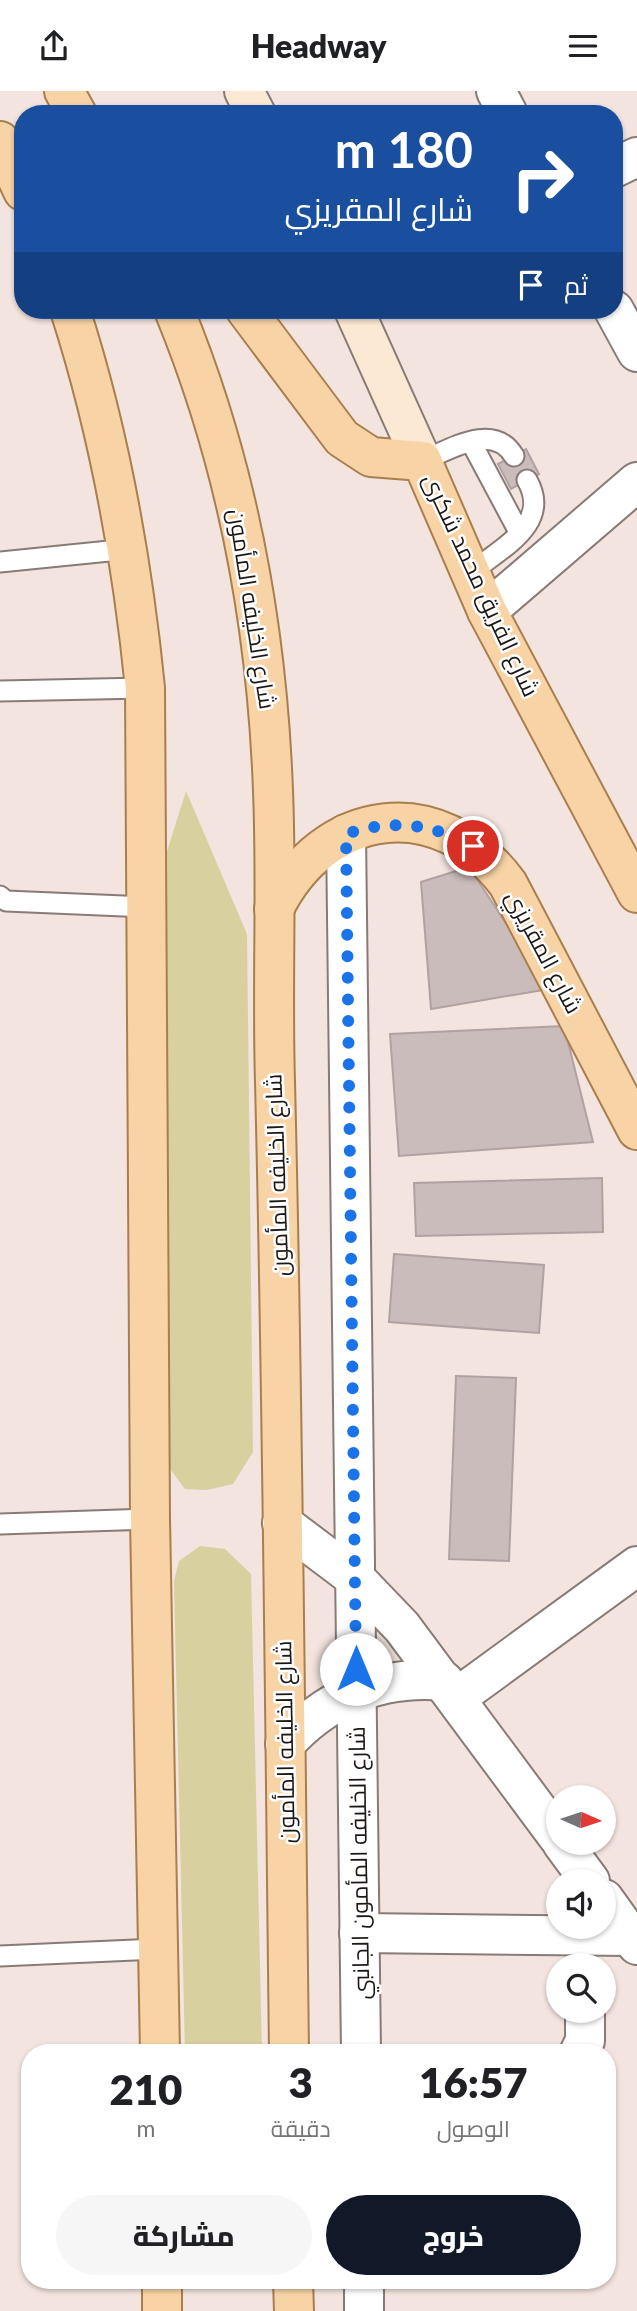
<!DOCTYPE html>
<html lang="ar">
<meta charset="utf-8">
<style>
:root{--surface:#fff;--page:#f6f6f6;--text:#202124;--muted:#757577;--accent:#111827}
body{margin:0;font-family:Lato,Cairo,sans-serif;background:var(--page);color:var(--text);direction:rtl;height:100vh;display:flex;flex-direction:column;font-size:26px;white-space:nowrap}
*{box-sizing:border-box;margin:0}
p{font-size:23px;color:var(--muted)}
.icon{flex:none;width:38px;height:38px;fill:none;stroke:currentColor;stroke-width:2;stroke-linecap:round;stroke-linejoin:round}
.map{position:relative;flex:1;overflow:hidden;direction:ltr}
.details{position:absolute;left:21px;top:1953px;width:595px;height:245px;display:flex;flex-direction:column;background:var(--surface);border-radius:28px;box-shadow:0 2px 5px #0004;direction:rtl}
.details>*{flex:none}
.hud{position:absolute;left:14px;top:14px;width:609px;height:214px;border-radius:28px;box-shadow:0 2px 5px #0004;direction:rtl;background:#1a4fa0;color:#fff;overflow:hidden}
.needle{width:46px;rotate:93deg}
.buttons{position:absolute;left:546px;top:1694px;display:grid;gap:14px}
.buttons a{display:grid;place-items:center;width:70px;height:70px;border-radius:50%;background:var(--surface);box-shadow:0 2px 5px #0004;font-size:35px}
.pin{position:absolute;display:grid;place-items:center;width:60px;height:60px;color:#fff;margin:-30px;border:4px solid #fff;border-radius:50%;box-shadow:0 2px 7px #0007}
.me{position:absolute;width:77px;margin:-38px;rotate:0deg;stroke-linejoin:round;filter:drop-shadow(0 0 5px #0008)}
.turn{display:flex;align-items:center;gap:24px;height:147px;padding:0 35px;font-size:32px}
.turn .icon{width:91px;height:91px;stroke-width:2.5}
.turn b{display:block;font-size:49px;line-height:60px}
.then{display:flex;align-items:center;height:66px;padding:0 35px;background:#0003;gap:14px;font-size:26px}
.eta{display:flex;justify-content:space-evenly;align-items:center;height:119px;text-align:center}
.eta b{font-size:42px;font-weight:800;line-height:49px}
.action{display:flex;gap:14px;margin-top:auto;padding:14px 35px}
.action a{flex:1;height:80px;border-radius:42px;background:var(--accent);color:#fff;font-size:28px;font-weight:800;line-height:80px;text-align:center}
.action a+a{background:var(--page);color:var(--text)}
header{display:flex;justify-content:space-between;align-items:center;height:91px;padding:0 35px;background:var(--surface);font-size:32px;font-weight:800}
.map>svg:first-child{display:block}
.green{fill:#d9d09f}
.building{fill:#cbbcbc;stroke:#b0a1a2;stroke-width:2}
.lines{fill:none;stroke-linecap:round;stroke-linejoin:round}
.lane-casing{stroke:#887b76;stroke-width:23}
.street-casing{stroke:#887b76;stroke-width:42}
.secondary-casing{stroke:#887b76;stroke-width:42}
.primary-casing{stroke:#a87f4d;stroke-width:42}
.lane{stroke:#fff;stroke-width:19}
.street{stroke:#fff;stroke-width:38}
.secondary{stroke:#fce9d3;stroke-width:38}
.primary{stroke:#f8d3a6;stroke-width:38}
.route{stroke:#1a73e8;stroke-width:12;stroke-dasharray:0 21.6}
.labels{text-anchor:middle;stroke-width:5;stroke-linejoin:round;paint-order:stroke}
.street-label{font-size:23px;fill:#1c1816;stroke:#fff}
</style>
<header><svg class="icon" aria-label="menu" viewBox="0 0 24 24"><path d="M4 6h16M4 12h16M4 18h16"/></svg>Headway<svg class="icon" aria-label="share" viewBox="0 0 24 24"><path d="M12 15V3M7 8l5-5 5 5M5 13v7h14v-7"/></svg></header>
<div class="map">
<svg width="637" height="2220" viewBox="0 0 637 2220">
<rect width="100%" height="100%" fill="#f3e4df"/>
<g class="green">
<polygon points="186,700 247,843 253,1361 233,1393 207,1399 185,1398 168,1375 163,773"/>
<polygon points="200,1455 225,1458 251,1483 262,1962 185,1962 174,1490 179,1470"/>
</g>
<g class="building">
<polygon points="526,358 539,383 511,398 498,373"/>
<polygon points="469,776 549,898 431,918 421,791"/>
<polygon points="564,935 593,1051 399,1065 390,943"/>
<polygon points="602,1087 603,1141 416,1145 414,1092"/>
<polygon points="394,1163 544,1174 539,1242 389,1231"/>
<polygon points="456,1285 516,1287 509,1470 449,1468"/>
</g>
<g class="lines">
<defs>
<g id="lane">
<polyline points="471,351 519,441"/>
<path d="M422 370C450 359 493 330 514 365"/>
<polyline points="0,471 129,458"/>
<path d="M472 481C502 456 552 433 527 389"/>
<polyline points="0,600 145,597"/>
<polyline points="0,805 6,810 147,816"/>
<polyline points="0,1433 150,1428"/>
<polyline points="0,1865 157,1858"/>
</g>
<g id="street">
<polyline points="496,0 508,23"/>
<polyline points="614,77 637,66"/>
<polyline points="614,219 637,261"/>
<polyline points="487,520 637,391"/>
<polyline points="346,743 361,1962"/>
<polyline points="282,1432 355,1487 402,1536 558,1746"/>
<polyline points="456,1607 637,1475"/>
<path d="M285 1653C328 1606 380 1584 444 1590"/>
<polyline points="562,1752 590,1790"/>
<polyline points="604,1808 637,1854"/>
<polyline points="359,1842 631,1845"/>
<polyline points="579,1962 585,1950 585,1920"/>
<polyline points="364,2189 364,2220"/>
</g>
<g id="secondary">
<polyline points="244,0 256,23"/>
<polyline points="354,219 422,370"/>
</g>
<g id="primary">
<polyline points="64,0 77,23"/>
<polyline points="0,50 23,100"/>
<path d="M70 219C110 343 132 467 145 597L150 1428 160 1962"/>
<path d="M174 219C237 372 267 535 273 700 277 797 272 894 275 991 283 1315 285 1638 289 1962"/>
<polyline points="246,219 342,347 371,366 422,370 487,520 637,802"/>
<path d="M274 818C324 716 439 700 508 793L637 1039"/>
<polyline points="162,2189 162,2220"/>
<polyline points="293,2189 294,2220"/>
</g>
</defs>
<use href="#lane" class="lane-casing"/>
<use href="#street" class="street-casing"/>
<use href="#secondary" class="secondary-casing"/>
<use href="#primary" class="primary-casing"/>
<use href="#lane" class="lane"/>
<use href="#street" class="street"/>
<use href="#secondary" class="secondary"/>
<use href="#primary" class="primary"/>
</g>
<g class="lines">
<path class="route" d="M356 1578 346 743C393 728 430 732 473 755"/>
</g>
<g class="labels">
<g class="street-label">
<text transform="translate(481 494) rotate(65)" y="8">شارع الفريق محمد شكرى</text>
<text transform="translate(252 518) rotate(81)" y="8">شارع الخليفه المأمون</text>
<text transform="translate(544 861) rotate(62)" y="8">شارع المقريزي</text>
<text transform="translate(277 1084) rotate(-92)" y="8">شارع الخليفه المأمون</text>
<text transform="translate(285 1651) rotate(-91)" y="8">شارع الخليفه المأمون</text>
<text transform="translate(359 1772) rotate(-91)" y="8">شارع الخليفه المأمون الجانبي</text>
</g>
</g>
</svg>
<div class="buttons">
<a><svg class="needle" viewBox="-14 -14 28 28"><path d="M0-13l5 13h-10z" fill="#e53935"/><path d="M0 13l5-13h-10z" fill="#757577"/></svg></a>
<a><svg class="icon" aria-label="sound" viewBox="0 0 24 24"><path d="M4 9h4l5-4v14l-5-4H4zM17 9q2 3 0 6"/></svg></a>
<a><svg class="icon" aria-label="search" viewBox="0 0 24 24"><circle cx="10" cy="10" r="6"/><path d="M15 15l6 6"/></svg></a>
</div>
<div class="pin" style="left:473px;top:755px;background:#d93025"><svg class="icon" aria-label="arrive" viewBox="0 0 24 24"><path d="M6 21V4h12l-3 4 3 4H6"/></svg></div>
<svg class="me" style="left:356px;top:1578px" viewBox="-20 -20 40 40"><circle r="19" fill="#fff"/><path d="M0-13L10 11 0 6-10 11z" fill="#1a73e8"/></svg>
<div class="hud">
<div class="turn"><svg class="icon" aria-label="right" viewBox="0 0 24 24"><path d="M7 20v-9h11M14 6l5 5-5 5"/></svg><div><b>180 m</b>شارع المقريزي</div></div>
<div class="then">ثم<svg class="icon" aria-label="arrive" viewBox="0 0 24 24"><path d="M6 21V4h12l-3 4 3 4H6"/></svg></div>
</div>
<section class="details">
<div class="eta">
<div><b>16:57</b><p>الوصول</p></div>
<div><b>3</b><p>دقيقة</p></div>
<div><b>210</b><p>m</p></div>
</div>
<div class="action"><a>خروج</a><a>مشاركة</a></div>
</section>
</div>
